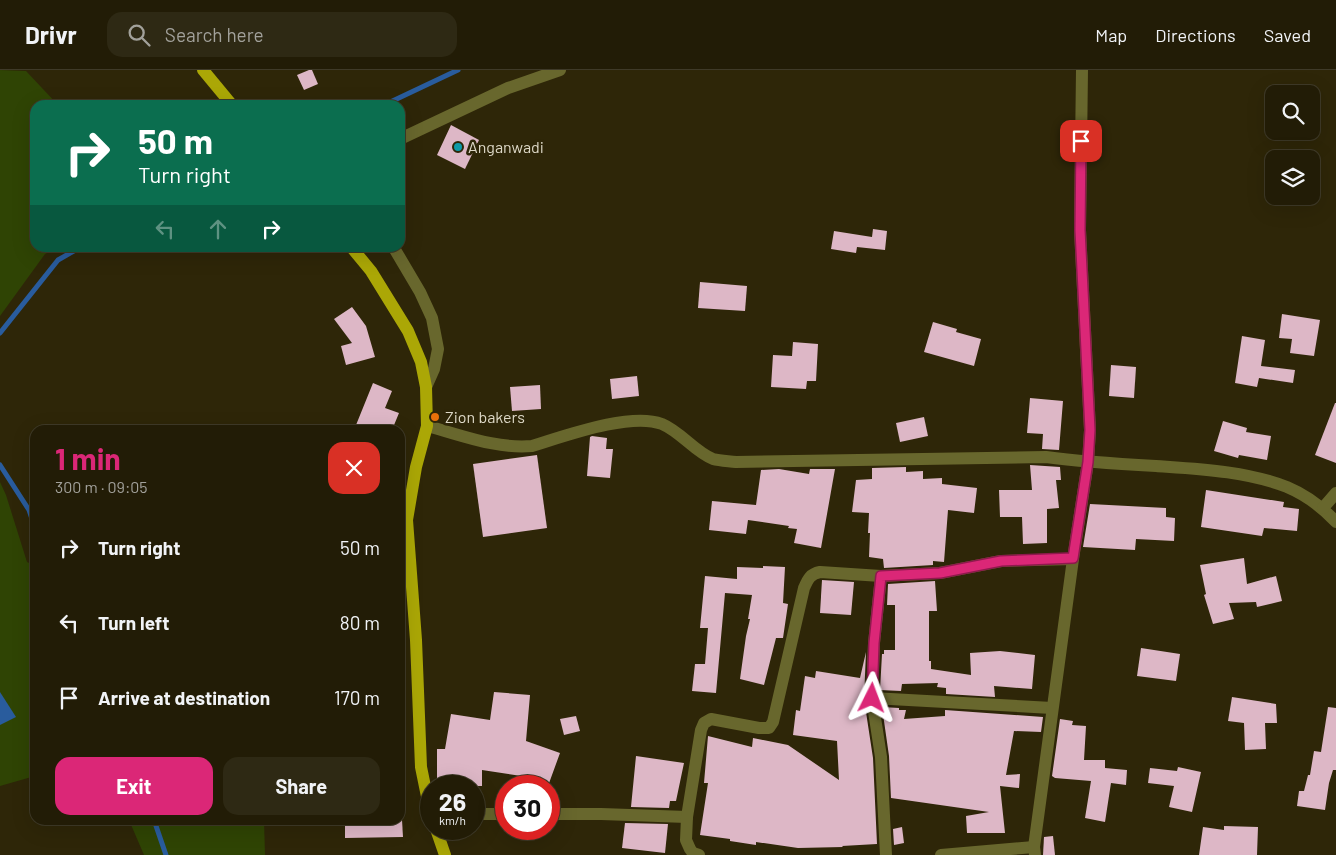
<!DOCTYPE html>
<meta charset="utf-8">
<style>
:root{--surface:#221c06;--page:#2e2914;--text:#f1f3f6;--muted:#a2a19b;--line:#3f3a28;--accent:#db2777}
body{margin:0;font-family:Barlow,sans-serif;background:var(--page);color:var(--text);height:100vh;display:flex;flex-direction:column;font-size:19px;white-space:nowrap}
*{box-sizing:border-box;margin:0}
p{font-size:16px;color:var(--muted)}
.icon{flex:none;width:28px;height:28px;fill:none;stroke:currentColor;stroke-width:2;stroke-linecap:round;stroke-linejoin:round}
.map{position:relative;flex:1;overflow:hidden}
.panel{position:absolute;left:30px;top:355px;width:375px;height:400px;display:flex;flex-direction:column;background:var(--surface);border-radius:15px;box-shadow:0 5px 20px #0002,0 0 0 1px var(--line)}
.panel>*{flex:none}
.guide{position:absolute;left:30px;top:30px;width:375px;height:152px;border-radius:15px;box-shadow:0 5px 20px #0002,0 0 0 1px var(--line);background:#0b6e4f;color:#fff;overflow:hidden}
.tools{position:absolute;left:1265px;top:15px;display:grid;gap:10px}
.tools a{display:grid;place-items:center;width:55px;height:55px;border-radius:10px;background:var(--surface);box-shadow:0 5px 20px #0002,0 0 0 1px var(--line);font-size:25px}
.speed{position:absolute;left:420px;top:705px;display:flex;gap:10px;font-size:25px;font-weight:700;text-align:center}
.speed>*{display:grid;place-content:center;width:65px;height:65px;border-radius:50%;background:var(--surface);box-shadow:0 5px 20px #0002,0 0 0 1px var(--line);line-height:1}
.speed small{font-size:12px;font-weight:400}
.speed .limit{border:8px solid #d22;background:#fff;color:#111}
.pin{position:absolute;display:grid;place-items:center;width:42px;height:42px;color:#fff;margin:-21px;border-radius:10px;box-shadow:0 2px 8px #0006}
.me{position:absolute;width:55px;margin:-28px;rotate:3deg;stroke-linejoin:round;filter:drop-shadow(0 0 4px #0008)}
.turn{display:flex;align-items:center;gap:18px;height:105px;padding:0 25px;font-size:22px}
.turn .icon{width:65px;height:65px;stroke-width:2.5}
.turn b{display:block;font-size:35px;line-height:42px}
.lanes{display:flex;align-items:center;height:48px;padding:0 25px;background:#0003;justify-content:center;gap:25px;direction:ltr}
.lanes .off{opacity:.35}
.round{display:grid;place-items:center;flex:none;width:52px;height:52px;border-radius:15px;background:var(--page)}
.headline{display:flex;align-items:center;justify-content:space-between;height:85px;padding:0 25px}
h1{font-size:30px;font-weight:700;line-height:38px;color:var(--accent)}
.cta{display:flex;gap:10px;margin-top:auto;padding:10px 25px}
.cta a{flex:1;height:58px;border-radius:15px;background:var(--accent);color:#fff;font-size:20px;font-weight:700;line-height:58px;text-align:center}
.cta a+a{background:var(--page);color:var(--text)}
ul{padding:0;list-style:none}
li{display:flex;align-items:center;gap:15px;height:75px;padding:0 25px}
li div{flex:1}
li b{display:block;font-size:19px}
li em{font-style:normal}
header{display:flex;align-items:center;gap:30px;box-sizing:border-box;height:70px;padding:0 25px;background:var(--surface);border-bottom:1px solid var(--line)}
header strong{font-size:24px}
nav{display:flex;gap:28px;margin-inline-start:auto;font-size:18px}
.search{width:350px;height:45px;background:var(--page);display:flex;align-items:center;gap:12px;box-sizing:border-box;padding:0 18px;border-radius:15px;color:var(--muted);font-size:19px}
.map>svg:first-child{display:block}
.green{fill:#2f4404}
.water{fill:#295c9d}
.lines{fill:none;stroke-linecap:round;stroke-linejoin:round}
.stream{stroke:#295c9d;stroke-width:5}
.building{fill:#ddb7c6}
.minor{stroke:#68672d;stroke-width:12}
.major{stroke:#aba706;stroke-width:12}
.route-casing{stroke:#8e194d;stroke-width:12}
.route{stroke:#db2777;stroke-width:9}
.culture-dot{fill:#0f9aa8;stroke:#2e2608;stroke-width:2}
.food-dot{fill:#e8710a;stroke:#2e2608;stroke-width:2}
.labels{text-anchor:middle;stroke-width:5;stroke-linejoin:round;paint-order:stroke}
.poi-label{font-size:16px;fill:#ddd8c7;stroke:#2e2608;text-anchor:start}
</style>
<header>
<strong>Drivr</strong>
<div class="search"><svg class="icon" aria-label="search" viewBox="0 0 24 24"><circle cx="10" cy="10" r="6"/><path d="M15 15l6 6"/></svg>Search here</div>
<nav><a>Map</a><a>Directions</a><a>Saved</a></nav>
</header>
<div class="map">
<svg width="1336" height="785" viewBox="0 0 1336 785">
<rect width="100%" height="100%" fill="#2e2608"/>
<g class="green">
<polygon points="0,0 26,1 58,35 35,35 35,178 56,178 45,184 0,246"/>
<polygon points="0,412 6,425 27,492 35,496 35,706 0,716"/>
<polygon points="129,750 264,750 265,785 144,785"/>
</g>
<polygon class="water" points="0,622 16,647 0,655"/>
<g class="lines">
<g class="stream">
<polyline points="384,35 458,0"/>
<polyline points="0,263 58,190 79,178"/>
<polyline points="0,395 29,440 35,458"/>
<polyline points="154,750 166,785"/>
</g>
</g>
<g class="building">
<polygon points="309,0 312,0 318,14 304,20 297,5"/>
<polygon points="451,55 479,70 465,99 437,85"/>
<polygon points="873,159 887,161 885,180 857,177 856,183 831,179 834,161 872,167"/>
<polygon points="700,212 747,216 745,241 698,238"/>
<polygon points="352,237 366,256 375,287 346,295 341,276 352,273 334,249"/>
<polygon points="1282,244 1320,250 1314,286 1290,283 1292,269 1279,268"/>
<polygon points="933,252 957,259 956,262 981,269 974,296 924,282"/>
<polygon points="1242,266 1265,270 1261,296 1295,300 1293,313 1259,308 1257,317 1235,313"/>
<polygon points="793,272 818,274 816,311 807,311 806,319 771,317 773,285 792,286"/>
<polygon points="1111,295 1136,297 1134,328 1109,326"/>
<polygon points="637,306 639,326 612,329 610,309"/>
<polygon points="373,313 392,321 385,338 399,343 392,360 354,360"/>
<polygon points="540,315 541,339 512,341 510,317"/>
<polygon points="1030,328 1063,331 1059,380 1042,379 1043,364 1027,363"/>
<polygon points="1335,333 1336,333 1336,393 1315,385"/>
<polygon points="924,347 928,366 900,372 896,353"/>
<polygon points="1223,351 1247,358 1246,362 1271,366 1267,390 1239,385 1238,388 1214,381"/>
<polygon points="592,366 607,368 606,379 613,379 610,408 587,406 590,367"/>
<polygon points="537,385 547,458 483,467 473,394"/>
<polygon points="1030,395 1060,397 1061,410 1056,410 1059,438 1047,439 1047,473 1023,474 1022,447 1000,447 999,420 1032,420"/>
<polygon points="906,397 906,402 923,401 923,409 942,408 942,414 977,418 974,443 948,440 944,492 933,491 933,495 884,498 883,489 869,487 870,463 868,463 869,443 852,442 856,410 872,409 872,398"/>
<polygon points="779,399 809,404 810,399 835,399 821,478 794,473 797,459 788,458 789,456 748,450 746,464 709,460 712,431 756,435 761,400"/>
<polygon points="1206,420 1284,432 1283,437 1299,439 1297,461 1264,458 1262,466 1201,457"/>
<polygon points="1090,434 1166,438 1166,447 1175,448 1174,471 1136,469 1135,480 1083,477"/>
<polygon points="1244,488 1247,514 1276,506 1282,531 1257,537 1256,532 1229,533 1234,549 1213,554 1204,525 1206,524 1200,495"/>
<polygon points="763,496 785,497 783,533 788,534 783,568 776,568 764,615 740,609 746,566 750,549 748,549 752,525 725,523 716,623 692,621 695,594 705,594 708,558 700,558 705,506 737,509 737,497 763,498"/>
<polygon points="822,510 854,512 851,545 820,543"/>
<polygon points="935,511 937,541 929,541 929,591 931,591 931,599 971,605 970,583 1000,581 1035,585 1032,619 994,616 995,627 946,624 946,618 937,617 938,613 902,614 901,621 880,620 882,584 884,584 884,580 895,580 895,535 887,535 888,514"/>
<polygon points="1141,578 1180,584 1176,611 1137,606"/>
<polygon points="866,582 864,629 873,688 877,774 842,776 843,777 798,778 756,772 756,775 730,771 730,769 700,765 708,713 704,713 708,666 752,677 753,668 788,675 839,710 837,671 793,665 796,640 800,641 805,606 815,608 816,601 860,608"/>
<polygon points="494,622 530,625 526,671 560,683 548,716 525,716 528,707 482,700 482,716 437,716 437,679 445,679 451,644 490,650"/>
<polygon points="1232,627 1276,634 1277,653 1265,653 1266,679 1245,680 1244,653 1228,651"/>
<polygon points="882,637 899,638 899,640 906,640 904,649 945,646 945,640 1043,647 1041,662 1014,661 1006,705 1020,704 1019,718 1000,716 1005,763 967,763 966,746 989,742 891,728 889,686"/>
<polygon points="1328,637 1336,638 1336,700 1333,700 1329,713 1325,740 1297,736 1299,721 1304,721 1308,705 1310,705 1314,681 1321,682"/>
<polygon points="576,646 580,661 564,665 560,649"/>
<polygon points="1060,649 1073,651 1072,655 1086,656 1084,690 1105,690 1105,698 1127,700 1126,715 1111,713 1105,752 1085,748 1091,711 1055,708 1052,706"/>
<polygon points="636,686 684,693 676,731 670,731 669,738 631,737"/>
<polygon points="1178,697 1201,702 1192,742 1169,737 1174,716 1148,713 1150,698 1177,701"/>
<polygon points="345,750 402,750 403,767 345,768"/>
<polygon points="625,753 668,754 665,783 622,778"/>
<polygon points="1224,756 1258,757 1257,785 1199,785 1203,757 1224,760"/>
<polygon points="902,757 904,773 894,775 893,759"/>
<polygon points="1053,766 1055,785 1043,785 1044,767"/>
</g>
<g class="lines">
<g class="minor">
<polyline points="400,69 508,18 560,0"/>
<polyline points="394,178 420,222 432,248 438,279 434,299 426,317"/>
<path d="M427 356C462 365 495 379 532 376 565 366 630 342 662 354 681 362 695 382 713 389 720 391 728 391 736 392L1046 387C1083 392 1119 394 1156 396 1199 399 1246 401 1287 417 1306 425 1322 437 1336 452"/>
<polyline points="1323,438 1336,423"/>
<polyline points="881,506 874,573 872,628 881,687 886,785"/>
<polyline points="872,628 1052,638"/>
<polyline points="474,744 506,744"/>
<polyline points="549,744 601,744 687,747"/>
<path d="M699 785 693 783 690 779 686 770 687 747 701 660 704 653 711 649 759 658H769L773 652 804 518C808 509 810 504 820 502L881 506 940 503 1001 491 1073 489"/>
<polyline points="941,785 1034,777"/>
<polyline points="1035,785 1034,777 1073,489 1088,392 1090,360 1080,160 1082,0"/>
</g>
<g class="major">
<polyline points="203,0 232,35"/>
<polyline points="352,178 371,201 408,261 421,292 426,317 427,356 416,397 407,450 416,570 421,697 431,746"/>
<polyline points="436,759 445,785"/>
</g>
</g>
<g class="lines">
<defs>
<polyline id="route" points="872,628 874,573 881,506 940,503 1001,491 1073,488 1088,392 1090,360 1080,160 1081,71"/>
</defs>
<use href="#route" class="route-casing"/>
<use href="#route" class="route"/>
</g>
<circle class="culture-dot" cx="458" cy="77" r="5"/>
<circle class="food-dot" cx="435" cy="347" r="5"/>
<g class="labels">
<g class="poi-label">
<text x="468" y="83">Anganwadi</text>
<text x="445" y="353">Zion bakers</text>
</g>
</g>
</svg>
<div class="tools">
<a><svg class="icon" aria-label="search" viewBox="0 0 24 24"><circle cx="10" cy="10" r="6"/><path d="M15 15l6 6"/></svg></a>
<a><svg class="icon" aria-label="layers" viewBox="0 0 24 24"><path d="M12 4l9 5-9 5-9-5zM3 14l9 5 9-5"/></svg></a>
</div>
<div class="speed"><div>26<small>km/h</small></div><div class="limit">30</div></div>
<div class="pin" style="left:1081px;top:71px;background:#d93025"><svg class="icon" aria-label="arrive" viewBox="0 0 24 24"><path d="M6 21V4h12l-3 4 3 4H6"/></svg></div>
<svg class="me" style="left:872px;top:628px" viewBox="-20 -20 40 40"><path d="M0-17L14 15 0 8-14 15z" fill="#db2777" stroke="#fff" stroke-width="4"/></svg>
<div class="guide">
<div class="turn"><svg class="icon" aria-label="right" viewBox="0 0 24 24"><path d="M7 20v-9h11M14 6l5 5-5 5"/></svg><div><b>50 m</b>Turn right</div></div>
<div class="lanes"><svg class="icon off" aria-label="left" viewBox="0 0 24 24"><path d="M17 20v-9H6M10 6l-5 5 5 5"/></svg><svg class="icon off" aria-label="ahead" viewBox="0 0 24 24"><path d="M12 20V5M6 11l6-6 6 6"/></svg><svg class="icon" aria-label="right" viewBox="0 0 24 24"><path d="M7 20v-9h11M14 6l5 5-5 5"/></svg></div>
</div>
<section class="panel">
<div class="headline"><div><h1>1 min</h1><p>300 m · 09:05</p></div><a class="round" style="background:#d93025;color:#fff"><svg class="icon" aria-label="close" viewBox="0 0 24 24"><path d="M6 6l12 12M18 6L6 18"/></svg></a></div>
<ul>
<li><svg class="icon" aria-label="right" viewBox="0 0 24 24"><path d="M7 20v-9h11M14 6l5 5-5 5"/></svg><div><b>Turn right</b></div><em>50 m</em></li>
<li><svg class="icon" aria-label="left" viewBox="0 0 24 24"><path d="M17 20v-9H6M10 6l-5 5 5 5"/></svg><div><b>Turn left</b></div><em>80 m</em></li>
<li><svg class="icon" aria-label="arrive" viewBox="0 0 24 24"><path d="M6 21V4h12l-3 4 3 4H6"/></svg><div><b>Arrive at destination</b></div><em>170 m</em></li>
</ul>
<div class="cta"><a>Exit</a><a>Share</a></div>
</section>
</div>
